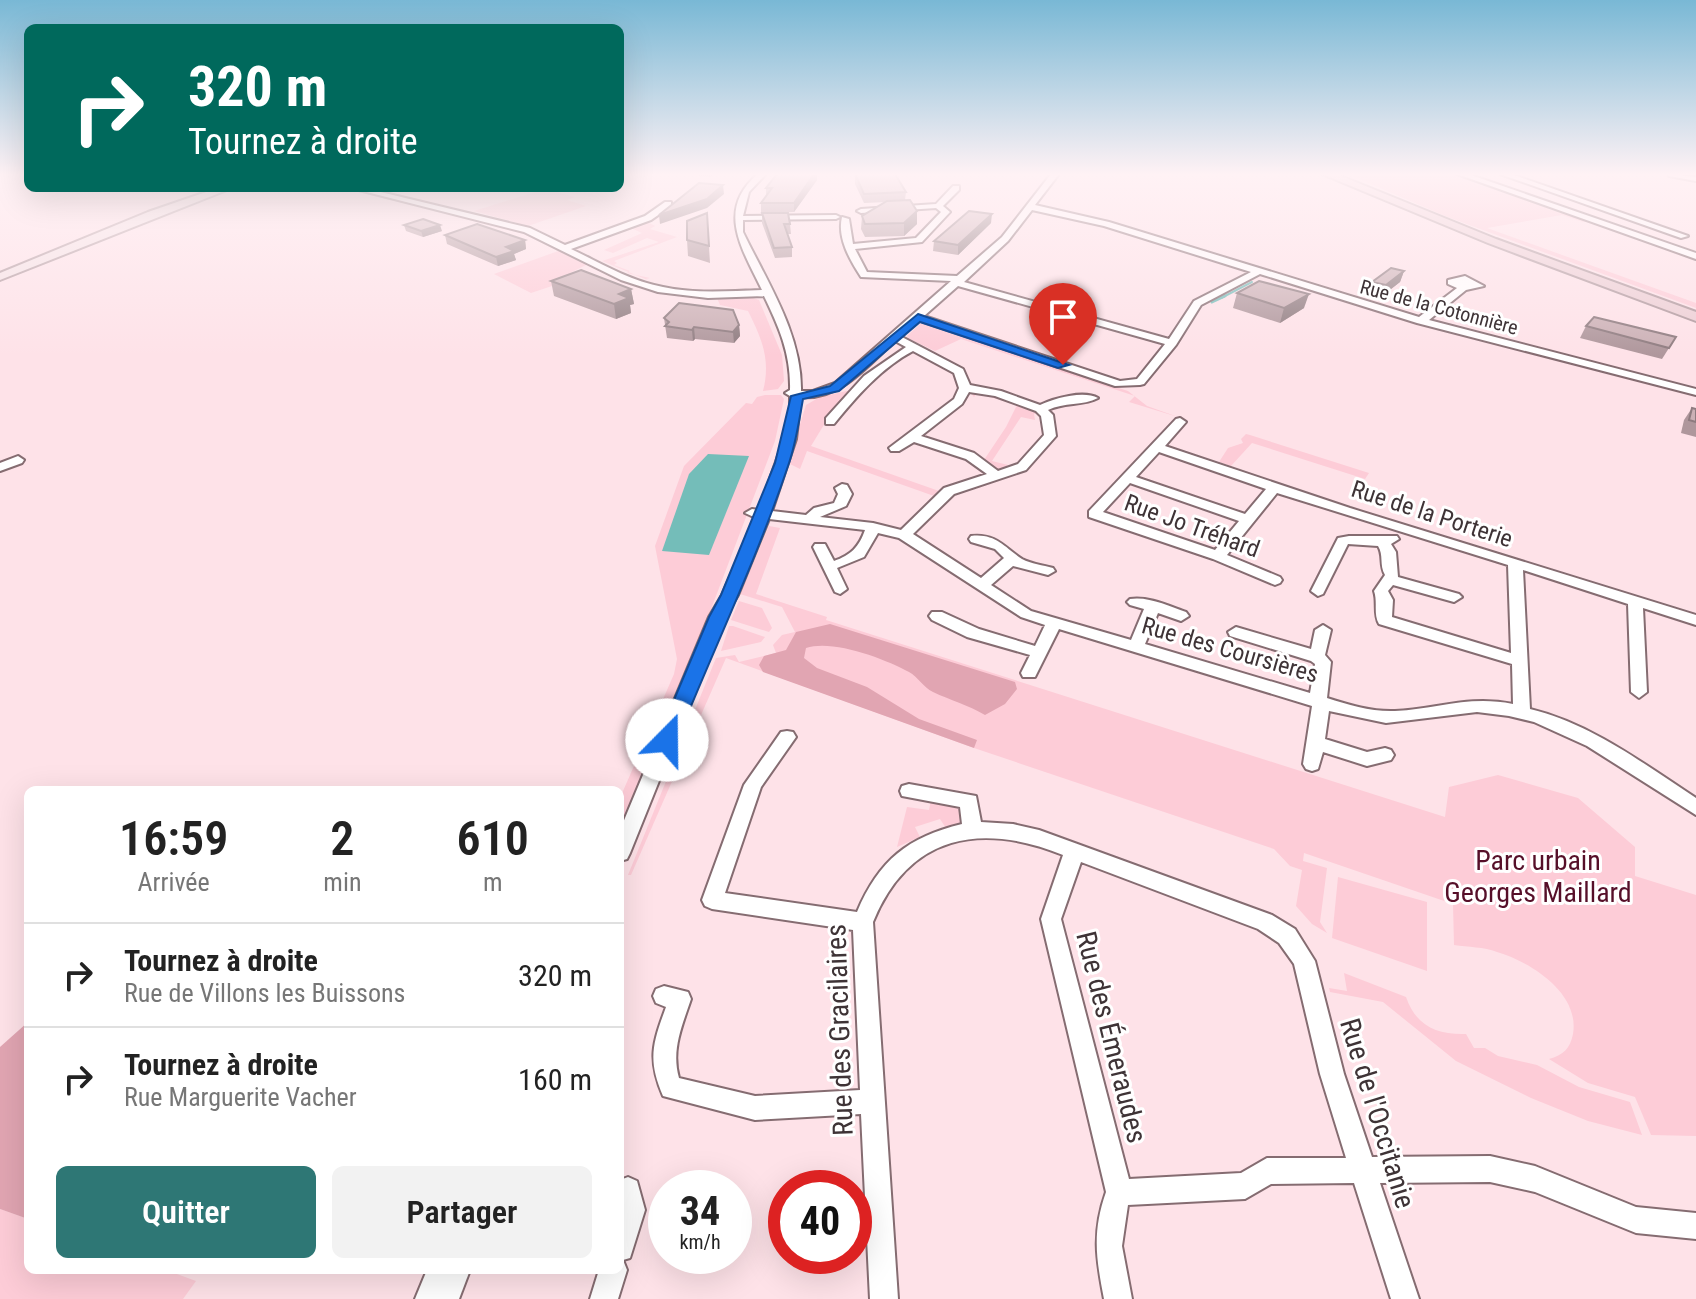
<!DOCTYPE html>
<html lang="fr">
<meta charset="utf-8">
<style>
:root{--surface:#fff;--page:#f2f2f2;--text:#222;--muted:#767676;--line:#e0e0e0;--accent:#2e7775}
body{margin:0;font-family:"Roboto Condensed",sans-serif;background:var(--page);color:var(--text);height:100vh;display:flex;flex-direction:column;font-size:30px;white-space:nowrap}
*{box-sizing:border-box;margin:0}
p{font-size:26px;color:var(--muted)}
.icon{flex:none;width:44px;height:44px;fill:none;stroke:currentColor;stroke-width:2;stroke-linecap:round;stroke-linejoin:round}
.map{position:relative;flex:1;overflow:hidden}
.drawer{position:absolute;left:24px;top:786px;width:600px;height:488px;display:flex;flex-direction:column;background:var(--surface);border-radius:12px;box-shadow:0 8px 32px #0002}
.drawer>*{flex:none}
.guide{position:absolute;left:24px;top:24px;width:600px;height:168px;border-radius:12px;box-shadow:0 8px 32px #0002;background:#00695c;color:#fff;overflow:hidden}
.speed{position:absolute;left:648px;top:1170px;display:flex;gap:16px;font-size:40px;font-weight:700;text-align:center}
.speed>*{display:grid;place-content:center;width:104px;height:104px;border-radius:50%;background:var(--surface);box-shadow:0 8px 32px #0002;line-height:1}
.speed small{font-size:20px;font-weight:400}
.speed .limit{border:12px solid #d22;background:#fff;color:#111}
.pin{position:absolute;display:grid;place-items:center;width:68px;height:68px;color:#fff;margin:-82px -34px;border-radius:50% 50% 50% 0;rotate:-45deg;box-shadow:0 0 8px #0007}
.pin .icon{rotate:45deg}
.me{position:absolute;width:88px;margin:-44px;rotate:22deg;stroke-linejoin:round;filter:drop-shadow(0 0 6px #0008)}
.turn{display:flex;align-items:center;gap:28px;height:168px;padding:0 32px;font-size:36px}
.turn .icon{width:104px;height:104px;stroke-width:2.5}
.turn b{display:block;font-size:56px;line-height:68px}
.eta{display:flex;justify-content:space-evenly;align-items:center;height:136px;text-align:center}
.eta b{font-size:48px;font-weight:600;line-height:56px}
.cta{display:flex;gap:16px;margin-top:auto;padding:16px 32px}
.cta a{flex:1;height:92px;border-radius:12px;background:var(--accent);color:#fff;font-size:32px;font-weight:600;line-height:92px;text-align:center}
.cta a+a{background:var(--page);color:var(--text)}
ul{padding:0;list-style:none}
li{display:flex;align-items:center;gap:24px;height:104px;padding:0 32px;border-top:2px solid var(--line)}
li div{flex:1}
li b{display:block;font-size:30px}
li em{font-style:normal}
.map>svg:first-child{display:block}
.green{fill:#fdccd7}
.forest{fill:#e1a5b2}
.water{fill:#74bdb9}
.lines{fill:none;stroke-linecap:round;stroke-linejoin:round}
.stream-far1{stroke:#74bdb9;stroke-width:2}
.stream{stroke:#74bdb9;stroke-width:3}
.minor-casing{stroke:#856c71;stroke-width:4}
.major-casing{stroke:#af989d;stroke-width:4}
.highway-casing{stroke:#af989d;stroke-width:4}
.minor{fill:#fff;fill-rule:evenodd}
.major{fill:#f4e2e5;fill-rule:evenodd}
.highway{fill:#ecced4;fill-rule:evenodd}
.wall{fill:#af979c}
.shaded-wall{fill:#8e7b7f}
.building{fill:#cbb0b5;stroke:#8e7b7f;stroke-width:2}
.route{fill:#1a73e8;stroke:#114b97;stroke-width:2}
.labels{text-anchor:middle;stroke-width:6;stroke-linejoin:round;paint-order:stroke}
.far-street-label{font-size:20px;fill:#3e3336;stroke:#fff}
.street-label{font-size:24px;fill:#3e3336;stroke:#fff}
.near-park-label{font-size:28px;fill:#560f29;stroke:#fff}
.near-street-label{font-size:28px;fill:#3e3336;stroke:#fff}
</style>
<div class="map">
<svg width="1696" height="1299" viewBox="0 0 1696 1299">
<rect width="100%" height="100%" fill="#fee2e8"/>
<g class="green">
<polygon points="1348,174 1455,174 1477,184 1548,206 1548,209 1589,221 1583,222 1562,215 1487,228 1696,303 1696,308 1445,216"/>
<polygon points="545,189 575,197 567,200 586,206 528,226 474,211"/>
<polygon points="647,222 655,226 650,229 677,237 614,261 617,263 614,265 630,271 627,273 650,278 646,279 650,281 602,261 659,242 647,238 613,253 604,250 642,233 631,228"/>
<polygon points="561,250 588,264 570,273 579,277 531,293 494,274"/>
<path d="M748 296 759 300 782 355 784 381 778 389 763 391C771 360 762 339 748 311L720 305 717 298Z"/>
<polygon points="921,323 1128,391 1147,406 1178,417 1129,402 1135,396 961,339 935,351 909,339 907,336"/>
<polygon points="851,390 853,391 825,423 811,446 939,491 934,496 807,451 800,469 788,463 806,405 820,397"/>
<polygon points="970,392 993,394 1041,414 1034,414 1035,420 1021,417 992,461 1008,465 1003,469 1004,471 994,470 984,460 1006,427 1017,405 977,393 974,397"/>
<polygon points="765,395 781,395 784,399 775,441 708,617 620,830 620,798 674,674 677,659 655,546 684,466 746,403 752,404 757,397"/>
<polygon points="1246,434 1250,435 1369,473 1365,479 1252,443 1231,466 1219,462 1228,448 1243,443 1241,439"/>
<path d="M769 526 780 528 756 594 827 617 826 620 1445 817 1449 787 1498 775 1578 798 1635 847V876L1696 895V1136L1651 1135 1635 1097 1588 1083 1549 1059C1563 1055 1570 1049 1573 1034 1580 993 1531 962 1497 952 1484 947 1468 947 1454 945L1453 904 1304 853 1303 861 1327 868 1320 922 1327 933 1312 924 1296 906 1302 870 1290 866 1274 849 974 748 726 658 631 875H628L716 658 735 655 739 662 776 653 773 645 782 635 795 632 782 607 740 594Z"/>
<polygon points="739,601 762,608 772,628 769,632 731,620"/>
<polygon points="729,626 733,626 765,637 761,642 721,651"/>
<polygon points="931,800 963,807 968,824 946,828 940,819 915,827 920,837 897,847 907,807 929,810"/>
<polygon points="1338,877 1427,902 1427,971 1332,938"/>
<path d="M1344 973 1406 997C1416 1026 1437 1035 1466 1034L1474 1048H1485L1498 1056 1537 1065 1579 1087 1630 1102 1642 1135 1588 1121 1531 1098 1456 1061 1383 1002 1330 992 1329 988 1347 991Z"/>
<polygon points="0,1209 28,1219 28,1270 166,1270 196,1281 183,1299 0,1299"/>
</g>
<g class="forest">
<path d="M830 624 1015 682 1017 689 1005 704 985 715C968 705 950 700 933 692 923 687 918 677 909 672 885 659 833 639 806 648L804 658 817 668 867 687 919 719 977 740 974 748 763 672 759 665 764 656 786 650 796 632Z"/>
<polygon points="28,1022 28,1219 0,1209 0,1047"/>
</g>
<polygon class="water" points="708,454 749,456 709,555 662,551 689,474"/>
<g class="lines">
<polyline class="stream-far1" points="1221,298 1252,282"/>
<polyline class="stream" points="1212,302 1225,296"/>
<defs>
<g id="minor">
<path d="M758 174H766L749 192 743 216 836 215 840 217 836 219 743 220V232C767 282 802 334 801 391H813L835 383 951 281 861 277C850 260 837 238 842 217L849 219 853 244 916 238 941 212 936 208 861 213 857 211 861 209 936 204 953 186H959V190L943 206 950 212 922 242 855 249 867 272 957 276 1002 237 1051 174H1059L1035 205 1109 222 1419 317 1457 288 1448 284V280L1465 276 1484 286 1466 290 1429 320 1696 389V395L1417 323 1260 274 1201 305 1176 345 1144 384 1140 385 1115 386 918 320 900 336 963 369 970 385 1001 391 1040 405C1054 398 1084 390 1098 398 1083 406 1064 402 1048 410L1053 415 1056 436 1026 470 954 494 913 534 981 578 1004 558 995 549 971 542 969 539 971 536C996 533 1005 548 1022 559 1031 564 1043 565 1053 568L1055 571 1048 575 1013 566 991 585 1031 611 1131 640 1144 609 1130 605 1127 602 1130 599C1148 596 1169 606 1186 612L1189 616 1181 621 1158 613 1145 644 1310 693 1315 664 1311 661 1230 636 1228 632 1236 627 1311 649 1315 630 1323 625 1331 630 1325 655 1331 662 1327 698C1349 705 1372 712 1395 711 1437 709 1469 695 1513 704L1512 664 1379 624C1373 614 1378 602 1374 591L1385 575C1379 565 1384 555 1378 546L1348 544 1323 594 1318 596 1311 591 1338 538 1349 536H1397L1399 539 1391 544 1396 552 1398 577 1459 594 1462 597 1454 602 1393 585 1388 591 1393 600 1392 617 1511 653 1508 565 1277 493 1227 555 1280 577 1282 580 1280 583 1275 585 1213 559 1089 517V511L1176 419 1180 418 1186 422 1165 446 1350 508 1696 615V625L1643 608 1647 692 1639 698 1631 692 1628 604 1523 570 1530 709C1592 724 1644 764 1696 798V815L1587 746 1534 722 1509 716 1477 712 1386 723 1329 711 1325 739 1367 752 1385 748 1391 750 1394 755 1391 760 1367 766 1323 752 1318 769 1312 771 1306 769 1303 764 1312 706 1059 629 1035 677H1023L1021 673 1030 655 967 637 932 620 929 616 932 612H942L979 629 1035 646 1045 625 1021 617 899 538 878 533 864 557 837 568 847 589 840 594 835 592 813 547 815 544H825L834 561C851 555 859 547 865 530L769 519 738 595 725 617 630 853 627 859 620 861V830L709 617 722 595 756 518 745 513 752 509 759 510 784 439 790 407V396L785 393 790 390C791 354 779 327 764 296L708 298 658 292 621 280 524 232 351 188H364L530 228 565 245 645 216 665 202H671V206L651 220 571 249C601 263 630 281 663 287 695 294 729 291 762 290 743 250 715 210 758 174ZM1032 210 1104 226 1251 272 1194 301 1169 339 964 282 1008 241ZM958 286 1165 344 1137 379 1120 381 924 316ZM895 341 906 347 864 376 826 418V424H834C857 396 881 368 913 351L954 373 959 388 954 399 889 448 891 451H899L914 442 966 459 987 474 944 488 901 530 873 523 820 517 846 506 852 494 847 485 842 484 835 488 838 494 834 503 814 508 806 515 772 511 796 439 801 397C840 401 868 365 895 341ZM969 392 995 396 1036 411 1041 416 1044 435 1018 464 998 471 974 453 921 436 962 404ZM1159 452 1266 489 1245 514 1136 477ZM1130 483 1239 521 1215 550 1103 512Z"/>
<polygon points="1457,174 1468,174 1696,253 1696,259"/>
<polygon points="1500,174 1511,174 1688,236 1681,238"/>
<polygon points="1668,174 1696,177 1696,181 1669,176"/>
<polygon points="18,456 24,460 22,463 0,471 0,463"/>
<path d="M787 731 793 732 796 737 761 787 725 893 857 912C879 860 908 837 962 824L960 807 902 796 900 791 902 786 909 784 976 796 981 822 1013 824 1039 830 1272 915 1295 929 1315 961 1344 1074 1372 1157 1490 1156 1535 1166 1636 1207 1696 1213V1239L1636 1233 1535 1192 1490 1182 1380 1183 1419 1299H1391L1354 1183 1271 1184 1245 1199 1128 1205 1122 1246 1132 1299H1104C1096 1258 1092 1232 1106 1192L1041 919 1063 855C981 822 909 834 873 922L898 1299H870L861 1114 755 1120 663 1096C647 1059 653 1043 666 1007L656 1003 653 996 656 989 664 986 688 992 691 999C682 1026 671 1050 679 1078L755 1096 860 1090 853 930 712 909 705 906 702 900 744 785 781 732ZM1081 862 1258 929 1279 943 1294 964 1320 1074 1346 1158H1267L1241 1173 1129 1179 1061 919Z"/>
<polygon points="628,1177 637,1181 645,1210 630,1258 623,1260 627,1270 618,1299 590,1299 599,1270 620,1270 620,1180"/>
<polygon points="427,1270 470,1270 459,1299 415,1299"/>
</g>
<polygon id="major" points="218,188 232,188 0,280 0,273 148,212"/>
<polygon id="highway" points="1322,174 1336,174 1496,239 1696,312 1696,321 1488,243"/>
</defs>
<use href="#minor" class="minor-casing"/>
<use href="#major" class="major-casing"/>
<use href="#highway" class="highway-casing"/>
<use href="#minor" class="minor"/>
<use href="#major" class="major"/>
<use href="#highway" class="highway"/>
</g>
<g class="wall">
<polygon points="682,174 714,174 710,177"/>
<polygon points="855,174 906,192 905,200 917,224 904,236 865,237 861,229 862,216 886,202 864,203 855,184"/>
<polygon points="817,180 794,212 761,213 761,203 766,195 766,188"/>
<polygon points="707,213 710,263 688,256 687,240"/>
<polygon points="762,213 790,224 791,234 787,234 792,247 792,257 775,258 762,223"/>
<polygon points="991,223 958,255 933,251 934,241"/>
<polygon points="404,225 442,231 423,237 406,231"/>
<polygon points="445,235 525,240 526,249 514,254 516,260 498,266 447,244"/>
<polygon points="1404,271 1400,282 1382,296 1368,293 1372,282"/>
<polygon points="551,281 631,289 634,304 630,305 631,313 616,319 554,296"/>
<polygon points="1237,293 1304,308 1280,323 1233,308"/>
<polygon points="664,318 739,325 740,336 734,343 695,339 693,341 667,338"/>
<polygon points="1586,326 1676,337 1662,359 1580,338"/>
<polygon points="1692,408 1696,409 1696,437 1681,433 1684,420"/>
</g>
<g class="shaded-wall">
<polygon points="814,174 817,174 817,180 794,212 794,203"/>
<polygon points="723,185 724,194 707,208 660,224 659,215"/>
<polygon points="917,211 917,224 904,236 904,223"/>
<polygon points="992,214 991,223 958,255 958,245"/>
<polygon points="440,225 442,231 423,237 421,231"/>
<polygon points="525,240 526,249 514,254 516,260 498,266 496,257 506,247"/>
<polygon points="1404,271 1400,282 1382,296 1386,285"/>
<polygon points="631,289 634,304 630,305 631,313 616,319 614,304 619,294"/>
<polygon points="1309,294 1304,308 1280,323 1284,308"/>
<polygon points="739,325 740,336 734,343 733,332"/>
<polygon points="694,327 695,339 693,341 692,330"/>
</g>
<g class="building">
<polygon points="777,174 814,174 794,203 761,203 772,188 766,188"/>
<polygon points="855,174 895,174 906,192 864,194"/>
<polygon points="699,183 723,185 707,199 659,215"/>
<polygon points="910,200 917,211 904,223 865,224 862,216 887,201"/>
<polygon points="969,211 992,214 958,245 934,241"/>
<polygon points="707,213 709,246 687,240 687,221"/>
<polygon points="762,213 788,213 790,224 784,224 792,247 774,248"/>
<polygon points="423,219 440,225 421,231 404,225"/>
<polygon points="477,224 525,240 506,247 514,251 496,257 445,235"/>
<polygon points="1391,268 1404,271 1386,285 1372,282"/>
<polygon points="581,270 631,289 619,294 629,298 614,304 551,281"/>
<polygon points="1259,281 1309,294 1284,308 1237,293"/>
<polygon points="679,303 733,310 739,325 733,332 694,327 692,330 665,326 669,322 664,318"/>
<polygon points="1594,317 1676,337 1669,348 1586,326"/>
<polygon points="1692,408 1696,409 1696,422 1689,420"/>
</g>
<linearGradient id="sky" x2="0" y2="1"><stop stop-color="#79b8d5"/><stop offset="0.49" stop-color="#fff2f5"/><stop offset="1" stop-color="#fff2f5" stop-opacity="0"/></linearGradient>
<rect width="1696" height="356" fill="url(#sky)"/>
<path class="route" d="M918 314 1069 365 1058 368 920 322 839 391 803 399C799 421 796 444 788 466 757 559 714 648 677 740L674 745H660L657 740 709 617 721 595 775 463 791 396 830 386Z"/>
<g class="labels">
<g class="far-street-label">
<text transform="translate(1439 307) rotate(15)" y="7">Rue de la Cotonnière</text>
</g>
<g class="street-label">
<text transform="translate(1432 514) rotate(18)" y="8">Rue de la Porterie</text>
<text transform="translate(1192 526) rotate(20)" y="8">Rue Jo Tréhard</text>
<text transform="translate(1230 650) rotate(16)" y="8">Rue des Coursières</text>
</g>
<g class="near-park-label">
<text x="1538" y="870">Parc urbain<tspan x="1538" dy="32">Georges Maillard</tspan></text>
</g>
<g class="near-street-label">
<text transform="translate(839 1030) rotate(-92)" y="10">Rue des Gracilaires</text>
<text transform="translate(1112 1037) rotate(76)" y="10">Rue des Émeraudes</text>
<text transform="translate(1378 1113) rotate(73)" y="10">Rue de l'Occitanie</text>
</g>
</g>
</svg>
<div class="speed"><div>34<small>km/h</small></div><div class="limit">40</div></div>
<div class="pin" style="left:1063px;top:365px;background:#d93025"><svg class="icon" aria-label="arrive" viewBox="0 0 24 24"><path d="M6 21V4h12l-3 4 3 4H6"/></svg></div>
<svg class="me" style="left:667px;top:740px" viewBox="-20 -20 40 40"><circle r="19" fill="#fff"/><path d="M0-13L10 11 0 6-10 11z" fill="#1a73e8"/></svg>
<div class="guide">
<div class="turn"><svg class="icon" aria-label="right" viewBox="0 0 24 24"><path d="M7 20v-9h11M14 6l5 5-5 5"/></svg><div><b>320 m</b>Tournez à droite</div></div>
</div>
<section class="drawer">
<div class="eta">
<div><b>16:59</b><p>Arrivée</p></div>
<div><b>2</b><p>min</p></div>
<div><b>610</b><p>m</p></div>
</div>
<ul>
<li><svg class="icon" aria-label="right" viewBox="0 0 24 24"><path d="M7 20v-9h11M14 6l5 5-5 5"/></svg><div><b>Tournez à droite</b><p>Rue de Villons les Buissons</p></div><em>320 m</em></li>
<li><svg class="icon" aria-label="right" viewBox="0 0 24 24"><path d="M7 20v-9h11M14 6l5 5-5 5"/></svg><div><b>Tournez à droite</b><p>Rue Marguerite Vacher</p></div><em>160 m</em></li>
</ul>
<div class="cta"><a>Quitter</a><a>Partager</a></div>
</section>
</div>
